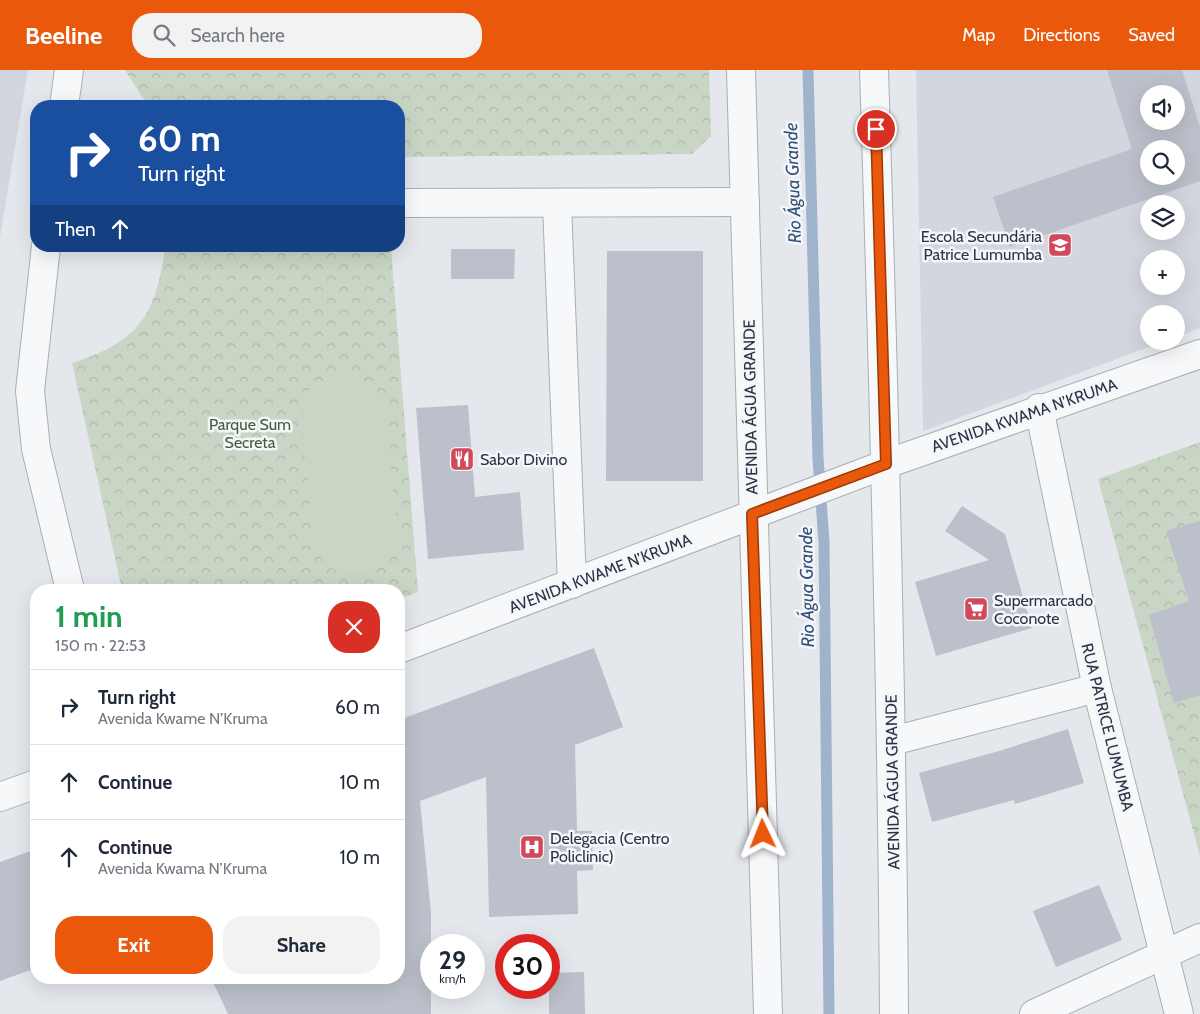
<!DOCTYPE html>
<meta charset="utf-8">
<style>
:root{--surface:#fff;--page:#f2f2f3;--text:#1f2937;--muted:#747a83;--line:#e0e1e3;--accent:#ea580c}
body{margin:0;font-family:Cabin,sans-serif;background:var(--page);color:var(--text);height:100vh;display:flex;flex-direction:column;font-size:19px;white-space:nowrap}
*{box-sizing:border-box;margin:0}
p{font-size:16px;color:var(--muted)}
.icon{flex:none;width:28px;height:28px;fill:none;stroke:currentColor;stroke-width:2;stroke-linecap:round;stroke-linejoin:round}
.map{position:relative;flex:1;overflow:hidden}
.panel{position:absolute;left:30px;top:514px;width:375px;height:400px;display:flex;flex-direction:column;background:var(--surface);border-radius:20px;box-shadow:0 5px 20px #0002}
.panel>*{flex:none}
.hud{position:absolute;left:30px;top:30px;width:375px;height:152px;border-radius:20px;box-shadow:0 5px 20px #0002;background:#1a4fa0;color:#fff;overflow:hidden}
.fabs{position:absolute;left:1140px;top:15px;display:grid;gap:10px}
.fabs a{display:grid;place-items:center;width:45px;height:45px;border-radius:50%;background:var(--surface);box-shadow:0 5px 20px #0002;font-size:25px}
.speed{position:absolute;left:420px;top:864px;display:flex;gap:10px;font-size:25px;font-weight:700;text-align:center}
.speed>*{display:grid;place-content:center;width:65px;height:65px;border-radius:50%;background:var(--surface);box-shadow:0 5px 20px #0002;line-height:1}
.speed small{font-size:12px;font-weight:400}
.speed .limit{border:8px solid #d22;background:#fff;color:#111}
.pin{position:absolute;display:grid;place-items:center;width:42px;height:42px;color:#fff;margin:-21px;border:2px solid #fff;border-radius:50%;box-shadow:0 1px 5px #0007}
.me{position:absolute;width:55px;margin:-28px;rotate:358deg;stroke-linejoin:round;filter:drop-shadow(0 0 4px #0008)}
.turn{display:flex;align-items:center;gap:18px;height:105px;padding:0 25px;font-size:22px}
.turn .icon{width:65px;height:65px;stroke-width:2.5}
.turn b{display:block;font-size:35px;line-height:42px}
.then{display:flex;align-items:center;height:48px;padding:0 25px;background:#0003;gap:10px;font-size:19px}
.round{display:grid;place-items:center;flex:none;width:52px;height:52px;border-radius:20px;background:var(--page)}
.summary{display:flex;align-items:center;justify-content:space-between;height:85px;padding:0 25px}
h1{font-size:30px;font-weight:700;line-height:38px;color:#1e9e55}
.primary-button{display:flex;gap:10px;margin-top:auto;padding:10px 25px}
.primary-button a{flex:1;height:58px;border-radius:20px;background:var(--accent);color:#fff;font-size:20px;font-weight:700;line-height:58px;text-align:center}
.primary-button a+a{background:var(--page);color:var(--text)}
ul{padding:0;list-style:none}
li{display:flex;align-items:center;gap:15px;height:75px;padding:0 25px;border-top:1px solid var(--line)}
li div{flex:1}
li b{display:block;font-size:19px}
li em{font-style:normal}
header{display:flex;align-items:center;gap:30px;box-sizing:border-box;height:70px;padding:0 25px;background:var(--accent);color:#fff}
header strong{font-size:24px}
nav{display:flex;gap:28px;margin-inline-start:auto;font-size:18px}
.search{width:350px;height:45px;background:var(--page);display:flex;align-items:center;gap:12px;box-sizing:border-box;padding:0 18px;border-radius:20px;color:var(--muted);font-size:19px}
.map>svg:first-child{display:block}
.built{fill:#d2d6de;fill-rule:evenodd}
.park{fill:url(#park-crowns)}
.garden{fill:#c9d6c5}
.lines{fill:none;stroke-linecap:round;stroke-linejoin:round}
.stream{stroke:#9fb4cc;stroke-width:11}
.building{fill:#bbc0ca;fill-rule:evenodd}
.minor-casing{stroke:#a9aeb7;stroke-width:30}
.minor{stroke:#f7f8fa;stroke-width:28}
.route-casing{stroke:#983908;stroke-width:12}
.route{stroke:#ea580c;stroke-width:9}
.labels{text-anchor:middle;stroke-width:5;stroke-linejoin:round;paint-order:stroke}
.poi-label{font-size:16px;fill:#2b3445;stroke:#f4f6f9;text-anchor:start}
.street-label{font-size:16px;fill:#2b3445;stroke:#f4f6f9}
.park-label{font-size:16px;fill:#3f6138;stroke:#f4f6f9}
.water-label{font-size:18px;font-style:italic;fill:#34527a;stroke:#f4f6f9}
</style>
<header>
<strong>Beeline</strong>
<div class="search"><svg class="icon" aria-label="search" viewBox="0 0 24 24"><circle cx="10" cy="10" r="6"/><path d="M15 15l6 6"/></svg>Search here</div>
<nav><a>Map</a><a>Directions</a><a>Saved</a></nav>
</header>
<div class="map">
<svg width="1200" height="944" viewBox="0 0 1200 944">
<defs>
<pattern id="park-crowns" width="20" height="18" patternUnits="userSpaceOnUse" patternTransform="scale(1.25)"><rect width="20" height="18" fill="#c9d6c5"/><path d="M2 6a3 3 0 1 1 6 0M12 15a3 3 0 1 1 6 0" fill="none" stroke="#adb8ab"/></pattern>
</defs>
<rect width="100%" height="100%" fill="#e4e7ec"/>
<g class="built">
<polygon points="0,0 28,0 0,167"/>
<path d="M916 0H1200V258L1176 267V244H1149V271H1165L923 361ZM1149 24H1176V51H1149ZM1149 79H1176V106H1149ZM1149 134H1176V161H1149ZM1149 189H1176V216H1149Z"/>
</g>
<g class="park">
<polygon points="125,0 709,0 711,66 692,84 399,87 399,36 148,36"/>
<path d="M165 178H391L418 522 399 529V520H122L72 293C139 272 156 245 165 178Z"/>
<polygon points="1200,372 1200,786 1098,409"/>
</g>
<polygon class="garden" points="340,305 370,313 385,341 399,473 383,493 358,505 333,499 315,482 301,350 310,316"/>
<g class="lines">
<polyline class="stream" points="808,0 818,388 824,472 829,944"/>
</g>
<g class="building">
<path d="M1107 0H1182L1200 57V111L1010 177 993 127 1132 79ZM1149 24H1176V51H1149ZM1149 79H1176V106H1149Z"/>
<polygon points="451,179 515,179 514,209 451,209"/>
<polygon points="607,181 703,181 703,411 606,411"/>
<polygon points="468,335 475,427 520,422 524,480 428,489 416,338"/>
<polygon points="962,436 1005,464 1032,558 936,586 915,512 989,490 945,461"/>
<polygon points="1200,451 1200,625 1174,633 1149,545 1189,531 1166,461"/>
<polygon points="594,578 623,657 575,675 577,761 592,761 593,800 577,801 578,844 489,847 486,707 420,731 431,842 431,944 228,944 211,908 399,908 399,650"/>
<polygon points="1068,659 1084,713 1015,734 1014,730 932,752 919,703 999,681"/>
<polygon points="36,779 36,898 0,911 0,792"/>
<polygon points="1099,815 1122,870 1056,897 1033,841"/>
<polygon points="584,902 585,944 549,944 549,903"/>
</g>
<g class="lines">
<defs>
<g id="minor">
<polyline points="741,0 768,944"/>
<path d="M874 0C884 315 892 629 894 944"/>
<polyline points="64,36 69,0"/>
<polyline points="399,133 745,132"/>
<polyline points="557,134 572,514"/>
<polyline points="46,176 30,321 36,379 70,520"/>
<polyline points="1039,338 1097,618 1179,944"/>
<polyline points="399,579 886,394 1200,284"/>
<polyline points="892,671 1097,618"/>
<polyline points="0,727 36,714"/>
<polyline points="1034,944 1200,868"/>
</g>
</defs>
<use href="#minor" class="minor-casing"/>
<use href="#minor" class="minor"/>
</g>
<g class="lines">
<defs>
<polyline id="route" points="763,764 752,444 886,394 876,59"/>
</defs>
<use href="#route" class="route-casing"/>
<use href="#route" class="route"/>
</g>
<defs>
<symbol id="school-square" viewBox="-11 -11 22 22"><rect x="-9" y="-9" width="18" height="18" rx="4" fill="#d1495b" stroke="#f4f6f9"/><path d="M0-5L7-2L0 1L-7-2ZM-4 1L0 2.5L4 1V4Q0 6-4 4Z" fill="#fff"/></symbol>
<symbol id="restaurant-square" viewBox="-11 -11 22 22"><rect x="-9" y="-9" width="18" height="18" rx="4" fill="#d1495b" stroke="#f4f6f9"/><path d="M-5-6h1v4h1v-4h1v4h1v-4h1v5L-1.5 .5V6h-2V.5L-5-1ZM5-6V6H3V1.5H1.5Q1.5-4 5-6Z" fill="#fff"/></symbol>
<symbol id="supermarket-square" viewBox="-11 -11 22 22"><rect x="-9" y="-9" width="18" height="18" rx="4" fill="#d1495b" stroke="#f4f6f9"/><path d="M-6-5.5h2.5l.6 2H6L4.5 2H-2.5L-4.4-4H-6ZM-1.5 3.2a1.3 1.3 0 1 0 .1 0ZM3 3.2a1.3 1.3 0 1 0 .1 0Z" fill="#fff"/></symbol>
<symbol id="hospital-square" viewBox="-11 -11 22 22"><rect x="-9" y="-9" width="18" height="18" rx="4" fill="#d1495b" stroke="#f4f6f9"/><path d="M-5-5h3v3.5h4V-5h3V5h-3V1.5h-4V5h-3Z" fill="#fff"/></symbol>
</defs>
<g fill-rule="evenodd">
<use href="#school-square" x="1046" y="161" width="28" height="28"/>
<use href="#restaurant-square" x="448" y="375" width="28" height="28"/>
<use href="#supermarket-square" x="962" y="525" width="28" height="28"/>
<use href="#hospital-square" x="518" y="763" width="28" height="28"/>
</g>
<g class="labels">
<g class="poi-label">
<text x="1042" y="172" text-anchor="end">Escola Secundária<tspan x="1042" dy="18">Patrice Lumumba</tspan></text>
<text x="480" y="395">Sabor Divino</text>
<text x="994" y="536">Supermarcado<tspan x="994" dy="18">Coconote</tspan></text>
<text x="550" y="774">Delegacia (Centro<tspan x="550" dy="18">Policlinic)</tspan></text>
</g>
<g class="street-label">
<text transform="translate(750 337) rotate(-91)" y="6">AVENIDA ÁGUA GRANDE</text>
<text transform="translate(1024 345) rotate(-19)" y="6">AVENIDA KWAMA N’KRUMA</text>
<text transform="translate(600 503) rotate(-21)" y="6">AVENIDA KWAME N’KRUMA</text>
<text transform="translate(1108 657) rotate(76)" y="6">RUA PATRICE LUMUMBA</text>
<text transform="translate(892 712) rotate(-91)" y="6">AVENIDA ÁGUA GRANDE</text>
</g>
<g class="park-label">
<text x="250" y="360">Parque Sum<tspan x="250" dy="18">Secreta</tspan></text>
</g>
<g class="water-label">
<text transform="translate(793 113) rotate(-92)" y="6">Rio Água Grande</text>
<text transform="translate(807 517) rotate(-91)" y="6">Rio Água Grande</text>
</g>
</g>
</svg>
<div class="fabs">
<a><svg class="icon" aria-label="sound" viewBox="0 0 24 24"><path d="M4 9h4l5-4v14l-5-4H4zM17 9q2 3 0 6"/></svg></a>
<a><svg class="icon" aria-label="search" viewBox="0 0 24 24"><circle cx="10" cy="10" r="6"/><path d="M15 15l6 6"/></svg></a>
<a><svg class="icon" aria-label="layers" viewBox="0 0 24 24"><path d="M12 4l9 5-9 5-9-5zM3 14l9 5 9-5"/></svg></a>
<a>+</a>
<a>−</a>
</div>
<div class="speed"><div>29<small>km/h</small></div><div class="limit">30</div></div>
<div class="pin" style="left:876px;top:59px;background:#d93025"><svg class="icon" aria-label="arrive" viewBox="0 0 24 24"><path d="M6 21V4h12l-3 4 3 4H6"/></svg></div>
<svg class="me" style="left:763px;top:764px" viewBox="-20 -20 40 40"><path d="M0-17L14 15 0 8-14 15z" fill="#ea580c" stroke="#fff" stroke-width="4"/></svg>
<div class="hud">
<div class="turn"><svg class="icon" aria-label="right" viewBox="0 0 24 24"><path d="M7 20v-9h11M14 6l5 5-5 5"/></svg><div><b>60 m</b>Turn right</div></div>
<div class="then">Then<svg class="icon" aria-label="ahead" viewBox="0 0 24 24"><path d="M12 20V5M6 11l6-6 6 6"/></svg></div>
</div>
<section class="panel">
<div class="summary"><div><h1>1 min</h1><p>150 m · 22:53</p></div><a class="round" style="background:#d93025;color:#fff"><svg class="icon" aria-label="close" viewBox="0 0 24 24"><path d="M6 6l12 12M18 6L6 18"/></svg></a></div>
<ul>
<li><svg class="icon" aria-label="right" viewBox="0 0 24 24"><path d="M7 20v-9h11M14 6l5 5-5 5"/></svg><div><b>Turn right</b><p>Avenida Kwame N’Kruma</p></div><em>60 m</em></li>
<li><svg class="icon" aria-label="ahead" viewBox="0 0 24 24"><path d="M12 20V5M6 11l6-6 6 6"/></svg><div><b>Continue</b></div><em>10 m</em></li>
<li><svg class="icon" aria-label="ahead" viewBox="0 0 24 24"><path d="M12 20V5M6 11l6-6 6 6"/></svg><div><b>Continue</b><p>Avenida Kwama N’Kruma</p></div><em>10 m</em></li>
</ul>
<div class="primary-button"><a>Exit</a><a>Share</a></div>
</section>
</div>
